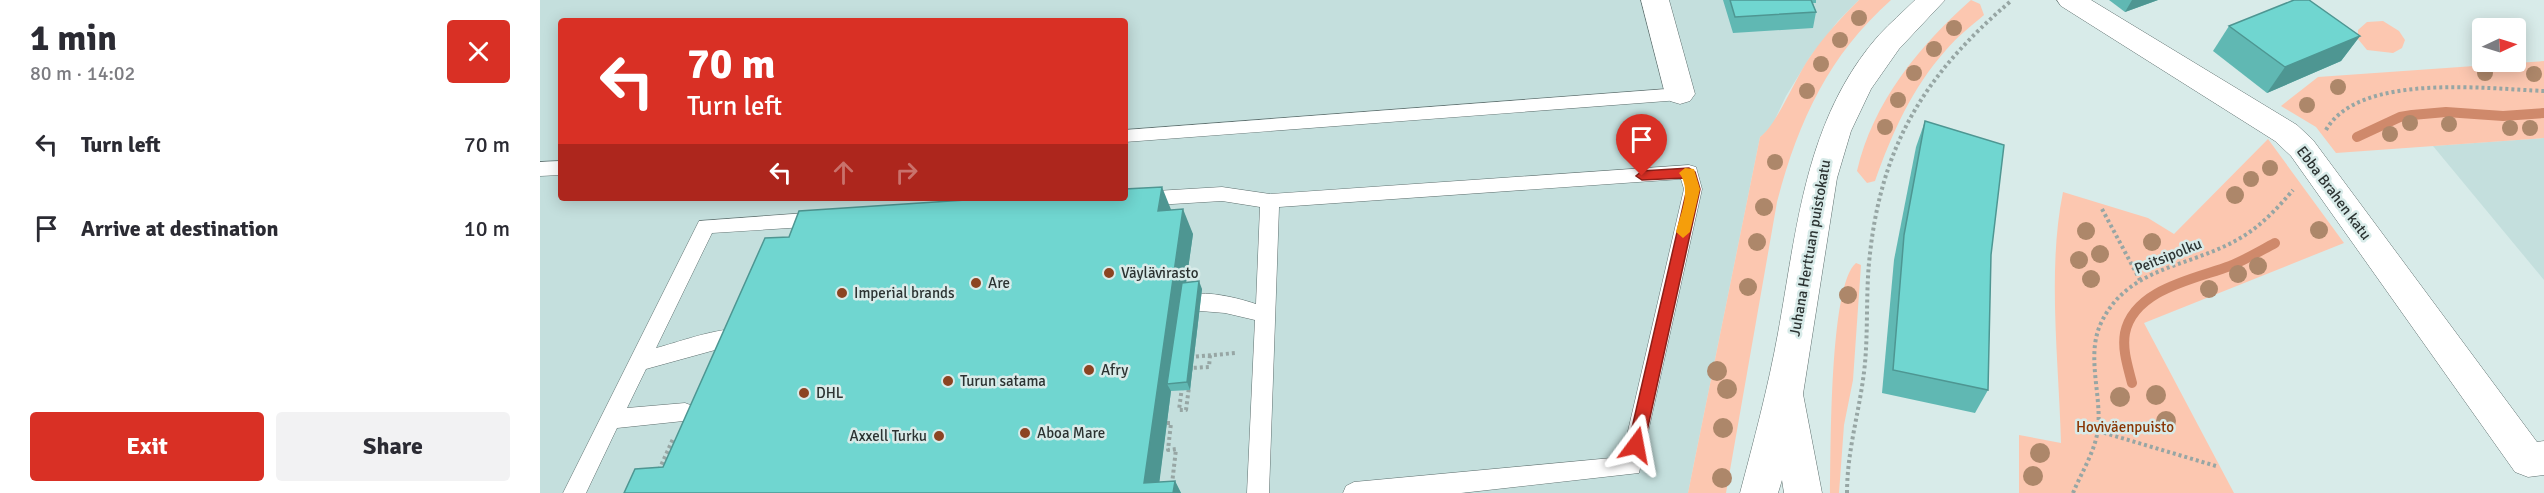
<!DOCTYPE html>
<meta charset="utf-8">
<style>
:root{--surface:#fff;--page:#f2f2f3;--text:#2b2b33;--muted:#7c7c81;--accent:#d93025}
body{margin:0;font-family:Signika,sans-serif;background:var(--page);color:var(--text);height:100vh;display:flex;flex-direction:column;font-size:22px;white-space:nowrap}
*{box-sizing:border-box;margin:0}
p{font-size:20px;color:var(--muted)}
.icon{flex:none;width:33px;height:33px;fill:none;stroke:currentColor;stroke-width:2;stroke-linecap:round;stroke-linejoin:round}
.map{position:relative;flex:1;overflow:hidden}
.details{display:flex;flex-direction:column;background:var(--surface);width:540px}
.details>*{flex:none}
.top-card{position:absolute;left:18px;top:18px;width:570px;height:183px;border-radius:6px;box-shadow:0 3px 15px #0003;background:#d93025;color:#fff;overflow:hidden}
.needle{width:39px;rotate:86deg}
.fabs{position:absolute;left:1932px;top:18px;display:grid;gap:12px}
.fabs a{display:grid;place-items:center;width:54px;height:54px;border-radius:6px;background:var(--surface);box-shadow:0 3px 15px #0003;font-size:30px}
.pin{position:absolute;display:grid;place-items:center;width:51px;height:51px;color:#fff;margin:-62px -26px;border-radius:50% 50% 50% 0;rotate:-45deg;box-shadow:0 0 6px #0007}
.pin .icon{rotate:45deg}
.me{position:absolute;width:66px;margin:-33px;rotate:13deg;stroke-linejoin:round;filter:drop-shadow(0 0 4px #0008)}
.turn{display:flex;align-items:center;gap:21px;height:126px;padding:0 30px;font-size:27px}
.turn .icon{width:78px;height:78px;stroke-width:2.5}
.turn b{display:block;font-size:42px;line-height:51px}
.lanes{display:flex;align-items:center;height:57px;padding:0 30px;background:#0003;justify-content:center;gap:30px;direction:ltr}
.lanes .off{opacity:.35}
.round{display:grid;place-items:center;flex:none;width:63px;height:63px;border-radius:6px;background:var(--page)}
.headline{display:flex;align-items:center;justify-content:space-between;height:102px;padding:0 30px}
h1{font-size:36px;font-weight:700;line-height:45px}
.action{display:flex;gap:12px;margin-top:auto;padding:12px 30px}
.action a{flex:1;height:69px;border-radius:6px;background:var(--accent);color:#fff;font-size:24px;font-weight:700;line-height:69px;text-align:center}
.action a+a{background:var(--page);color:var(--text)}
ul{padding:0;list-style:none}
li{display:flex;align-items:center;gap:18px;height:84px;padding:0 30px}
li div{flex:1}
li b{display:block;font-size:22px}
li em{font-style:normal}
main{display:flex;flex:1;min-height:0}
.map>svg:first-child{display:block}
.built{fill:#c4dfdd;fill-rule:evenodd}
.green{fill:#fcc7b0}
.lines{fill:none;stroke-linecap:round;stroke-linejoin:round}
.stream{stroke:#cf896b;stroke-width:10}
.service-casing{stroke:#5e6f6e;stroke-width:1}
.minor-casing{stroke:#5e6f6e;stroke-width:1}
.primary-casing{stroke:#5e6f6e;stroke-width:1}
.path{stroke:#97a6a4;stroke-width:4;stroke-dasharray:3 3;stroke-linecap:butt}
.service{fill:#fff;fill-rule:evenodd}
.minor{fill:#fff;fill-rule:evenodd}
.primary{fill:#fff;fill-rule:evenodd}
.tree{fill:#ad876a}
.wall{fill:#60b8b3}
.shaded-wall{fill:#4e9692}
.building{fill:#70d6d0;stroke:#4e9692;stroke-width:1.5}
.route{fill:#d93025;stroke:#8d1f18;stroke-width:1.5}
.slow{fill:#f59e0b}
.poi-dot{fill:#8c4422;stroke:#d8ebe9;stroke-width:2}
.labels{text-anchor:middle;stroke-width:5;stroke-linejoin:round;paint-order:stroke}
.street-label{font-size:15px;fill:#2c3332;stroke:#d8ebe9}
.poi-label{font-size:15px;fill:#2c3332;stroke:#d8ebe9;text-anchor:start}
.park-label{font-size:15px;fill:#893503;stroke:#d8ebe9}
</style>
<main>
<section class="details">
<div class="headline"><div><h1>1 min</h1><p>80 m · 14:02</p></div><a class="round" style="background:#d93025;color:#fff"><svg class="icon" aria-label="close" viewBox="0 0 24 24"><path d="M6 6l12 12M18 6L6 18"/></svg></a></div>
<ul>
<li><svg class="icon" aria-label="left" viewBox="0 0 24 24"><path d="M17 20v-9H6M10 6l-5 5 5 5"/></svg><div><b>Turn left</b></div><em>70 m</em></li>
<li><svg class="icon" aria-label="arrive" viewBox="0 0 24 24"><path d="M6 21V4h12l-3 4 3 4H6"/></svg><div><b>Arrive at destination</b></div><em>10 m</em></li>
</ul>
<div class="action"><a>Exit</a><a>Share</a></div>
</section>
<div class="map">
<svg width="2004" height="493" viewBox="0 0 2004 493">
<rect width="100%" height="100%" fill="#d8ebe9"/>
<g class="built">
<path d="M0 0H1319L1298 21 1270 57 1246 96 1230 130 1220 137 1148 493H0ZM21 21H585V198H21Z"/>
<polygon points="2004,138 2004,280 1893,146"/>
</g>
<g class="green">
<path d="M1319 0H1351C1288 56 1258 122 1237 202L1186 493H1148L1220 137C1237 125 1255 78 1270 57 1284 36 1301 18 1319 0Z"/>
<path d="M1431 0 1440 4 1444 15C1431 26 1417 37 1406 50 1372 88 1352 133 1335 181L1327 183 1317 171C1333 102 1379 46 1431 0Z"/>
<polygon points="1843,21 1859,31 1865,40 1862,48 1853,53 1827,50 1818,39 1818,30 1827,22"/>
<polygon points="2004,61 2004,138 1796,153 1776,127 1741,106 1778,77"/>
<path d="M1728 139 1804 243 1604 323 1694 493H1479V435L1521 443C1519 363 1507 270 1523 192L1608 218 1634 234Z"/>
<path d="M1316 263 1321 265 1313 380 1304 425 1299 493H1290C1291 453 1289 285 1316 263Z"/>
</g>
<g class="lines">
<g class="stream">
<polyline points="1817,137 1860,117 1872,115 1906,112 1963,116 2004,113"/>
<path d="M1592 383C1588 367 1582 350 1585 333 1594 289 1655 279 1690 266 1705 260 1720 251 1735 243"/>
</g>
<defs>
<g id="service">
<polygon points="1140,88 1149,94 1140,100 585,142 585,130"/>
<polygon points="21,161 21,175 0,176 0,162"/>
<path d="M1149 165 1156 167 1162 189 1099 473 921 493H803L806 486 814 482 1082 457 1144 189 1141 179 739 207 729 493H707L715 320 685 313 636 309 633 303 636 297C660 289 692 296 716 304L720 207 682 201 599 206 592 204 590 199 592 194 599 192 682 187 730 194Z"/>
<path d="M280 212 287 214 290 219 287 224 280 226 172 233 116 348C140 342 188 323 211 331L214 337 211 343 175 350 106 369 87 408 145 403 153 406 156 413 153 420 77 428 46 493H23L159 221Z"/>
</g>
<g id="minor">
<polygon points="1101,0 1129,0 1155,94 1150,101 1140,104 1130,101 1125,94"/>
<polygon points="1517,0 1551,0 1757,125 1773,140 1997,442 2004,441 2004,475 1988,477 1975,472 1751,156 1735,141 1521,6"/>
</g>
<path id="primary" d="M1375 0H1405L1359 49 1331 89 1311 131 1297 178 1263 394 1282 493H1244L1242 480 1238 493H1200C1214 440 1228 388 1238 333 1257 229 1265 119 1339 35 1350 23 1363 12 1375 0Z"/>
</defs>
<use href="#service" class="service-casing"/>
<use href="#minor" class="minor-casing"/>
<use href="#primary" class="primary-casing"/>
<g class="path">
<path d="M1786 130C1819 72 1948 89 2004 91"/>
<polyline points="1562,209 1600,280"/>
<polyline points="650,357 696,353"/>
<polyline points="650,371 651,368 669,367 670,355"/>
<polyline points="642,387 639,410 646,410 649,387"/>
<polyline points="627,423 631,423 628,450 636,449 631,493"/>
<polyline points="1558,431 1676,466"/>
<polyline points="119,470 133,439"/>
<path d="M1307 493C1307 448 1321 407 1325 363 1328 330 1326 296 1329 263 1340 146 1384 75 1472 0"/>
<path d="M1533 493C1541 473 1555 452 1558 429 1562 394 1545 354 1562 321 1589 267 1648 267 1695 241 1718 229 1736 210 1753 190"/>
</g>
<use href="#service" class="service"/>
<use href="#minor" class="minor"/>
<use href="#primary" class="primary"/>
</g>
<g class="tree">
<circle cx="1319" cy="18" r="8"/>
<circle cx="1414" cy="28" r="8"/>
<circle cx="1300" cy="40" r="8"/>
<circle cx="1394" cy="49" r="8"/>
<circle cx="1281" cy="64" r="8"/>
<circle cx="1374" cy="73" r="8"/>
<circle cx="1945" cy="73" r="8"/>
<circle cx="1994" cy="74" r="8"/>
<circle cx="1798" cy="87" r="8"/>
<circle cx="1267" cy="91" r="8"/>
<circle cx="1358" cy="100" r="8"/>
<circle cx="1767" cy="105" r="8"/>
<circle cx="1870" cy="123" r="8"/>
<circle cx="1909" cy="124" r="8"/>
<circle cx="1345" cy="127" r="8"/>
<circle cx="1970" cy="128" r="8"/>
<circle cx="1990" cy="128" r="8"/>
<circle cx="1850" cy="134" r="8"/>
<circle cx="1235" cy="162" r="8"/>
<circle cx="1730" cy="168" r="8"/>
<circle cx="1711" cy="179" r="8"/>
<circle cx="1695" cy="195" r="9"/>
<circle cx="1224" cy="207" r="9"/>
<circle cx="1779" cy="230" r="9"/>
<circle cx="1546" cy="231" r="9"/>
<circle cx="1217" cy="242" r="9"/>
<circle cx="1612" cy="242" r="9"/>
<circle cx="1560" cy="254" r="9"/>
<circle cx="1539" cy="260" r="9"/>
<circle cx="1718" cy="266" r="9"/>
<circle cx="1698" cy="274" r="9"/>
<circle cx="1551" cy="279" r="9"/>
<circle cx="1208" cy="287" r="9"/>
<circle cx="1669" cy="289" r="9"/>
<circle cx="1308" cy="295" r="9"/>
<circle cx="1177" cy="371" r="10"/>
<circle cx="1187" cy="389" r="10"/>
<circle cx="1616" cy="395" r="10"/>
<circle cx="1580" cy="397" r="10"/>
<circle cx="1626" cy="421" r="10"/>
<circle cx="1183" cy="428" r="10"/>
<circle cx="1500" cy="453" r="10"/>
<circle cx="1493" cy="476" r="10"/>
<circle cx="1182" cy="478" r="10"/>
</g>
<g class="wall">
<polygon points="1183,0 1276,0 1276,3 1273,3 1276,12 1273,28 1193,33"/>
<polygon points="1569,0 1618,0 1585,12"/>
<polygon points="1689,26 1820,36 1801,61 1727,93 1673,51"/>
<polygon points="1385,121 1451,255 1448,390 1435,413 1342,393 1354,260 1376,147"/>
<polygon points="631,210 653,234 646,282 662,289 650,390 631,391 619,482 635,481 641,493 84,493 123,467"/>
</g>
<g class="shaded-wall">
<polygon points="1592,0 1618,0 1585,12"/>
<polygon points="1820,36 1801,61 1727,93 1745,67"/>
<polygon points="622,187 632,212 618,211"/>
<polygon points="643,209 653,234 632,383 627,384 631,391 618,493 604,483"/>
<polygon points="659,281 662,289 650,390 647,382"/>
<polygon points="635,481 641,493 633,493"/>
</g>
<g class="building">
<polygon points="1190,0 1271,0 1276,12 1195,17"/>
<polygon points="1754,0 1769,0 1820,36 1745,67 1689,26"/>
<polygon points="1385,121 1464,145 1451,255 1448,390 1353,370 1364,235"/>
<polygon points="622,187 618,211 643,209 604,483 635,481 633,493 84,493 95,469 123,467 225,238 249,237 259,211 456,198 585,198 585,189"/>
<polygon points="659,281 647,382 627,384 642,283"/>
</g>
<polygon class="route" points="1149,168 1155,172 1160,189 1104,445 1101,450 1096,452 1090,450 1088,445 1147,189 1144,178 1102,180 1096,176 1102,171"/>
<path class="slow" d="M1145 168 1154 169 1160 189 1150 232 1143 238 1136 232C1141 212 1152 189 1139 173Z"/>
<g class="poi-dot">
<circle cx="569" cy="273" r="6"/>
<circle cx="436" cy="283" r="6"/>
<circle cx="302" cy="293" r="6"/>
<circle cx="549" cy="370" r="6"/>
<circle cx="408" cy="381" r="6"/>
<circle cx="264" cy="393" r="6"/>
<circle cx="485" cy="433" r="6"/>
<circle cx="399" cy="436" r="6"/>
</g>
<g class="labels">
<g class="street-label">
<text transform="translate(1794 193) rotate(53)" y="5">Ebba Brahen katu</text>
<text transform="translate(1270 248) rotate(-80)" y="5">Juhana Herttuan puistokatu</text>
<text transform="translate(1628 256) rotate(-22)" y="5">Peitsipolku</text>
</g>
<g class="poi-label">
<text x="581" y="278">Väylävirasto</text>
<text x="448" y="288">Are</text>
<text x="314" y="298">Imperial brands</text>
<text x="561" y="375">Afry</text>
<text x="420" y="386">Turun satama</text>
<text x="276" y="398">DHL</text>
<text x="497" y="438">Aboa Mare</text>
<text x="387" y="441" text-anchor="end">Axxell Turku</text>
</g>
<g class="park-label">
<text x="1585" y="432">Hoviväenpuisto</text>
</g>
</g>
</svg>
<div class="fabs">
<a><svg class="needle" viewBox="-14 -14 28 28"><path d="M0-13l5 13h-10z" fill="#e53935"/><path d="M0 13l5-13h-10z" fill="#7c7c81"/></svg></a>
</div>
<div class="pin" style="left:1102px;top:176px;background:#d93025"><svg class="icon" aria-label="arrive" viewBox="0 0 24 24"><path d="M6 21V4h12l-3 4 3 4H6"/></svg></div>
<svg class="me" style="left:1096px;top:445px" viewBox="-20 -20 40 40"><path d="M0-17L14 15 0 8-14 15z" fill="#d93025" stroke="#fff" stroke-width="4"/></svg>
<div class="top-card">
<div class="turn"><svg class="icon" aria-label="left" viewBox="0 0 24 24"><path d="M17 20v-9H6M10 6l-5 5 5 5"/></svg><div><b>70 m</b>Turn left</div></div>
<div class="lanes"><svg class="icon" aria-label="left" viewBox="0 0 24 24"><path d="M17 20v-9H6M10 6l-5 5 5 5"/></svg><svg class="icon off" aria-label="ahead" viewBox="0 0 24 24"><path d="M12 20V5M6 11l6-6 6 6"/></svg><svg class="icon off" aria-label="right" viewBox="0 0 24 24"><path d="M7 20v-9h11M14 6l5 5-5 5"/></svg></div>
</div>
</div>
</main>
